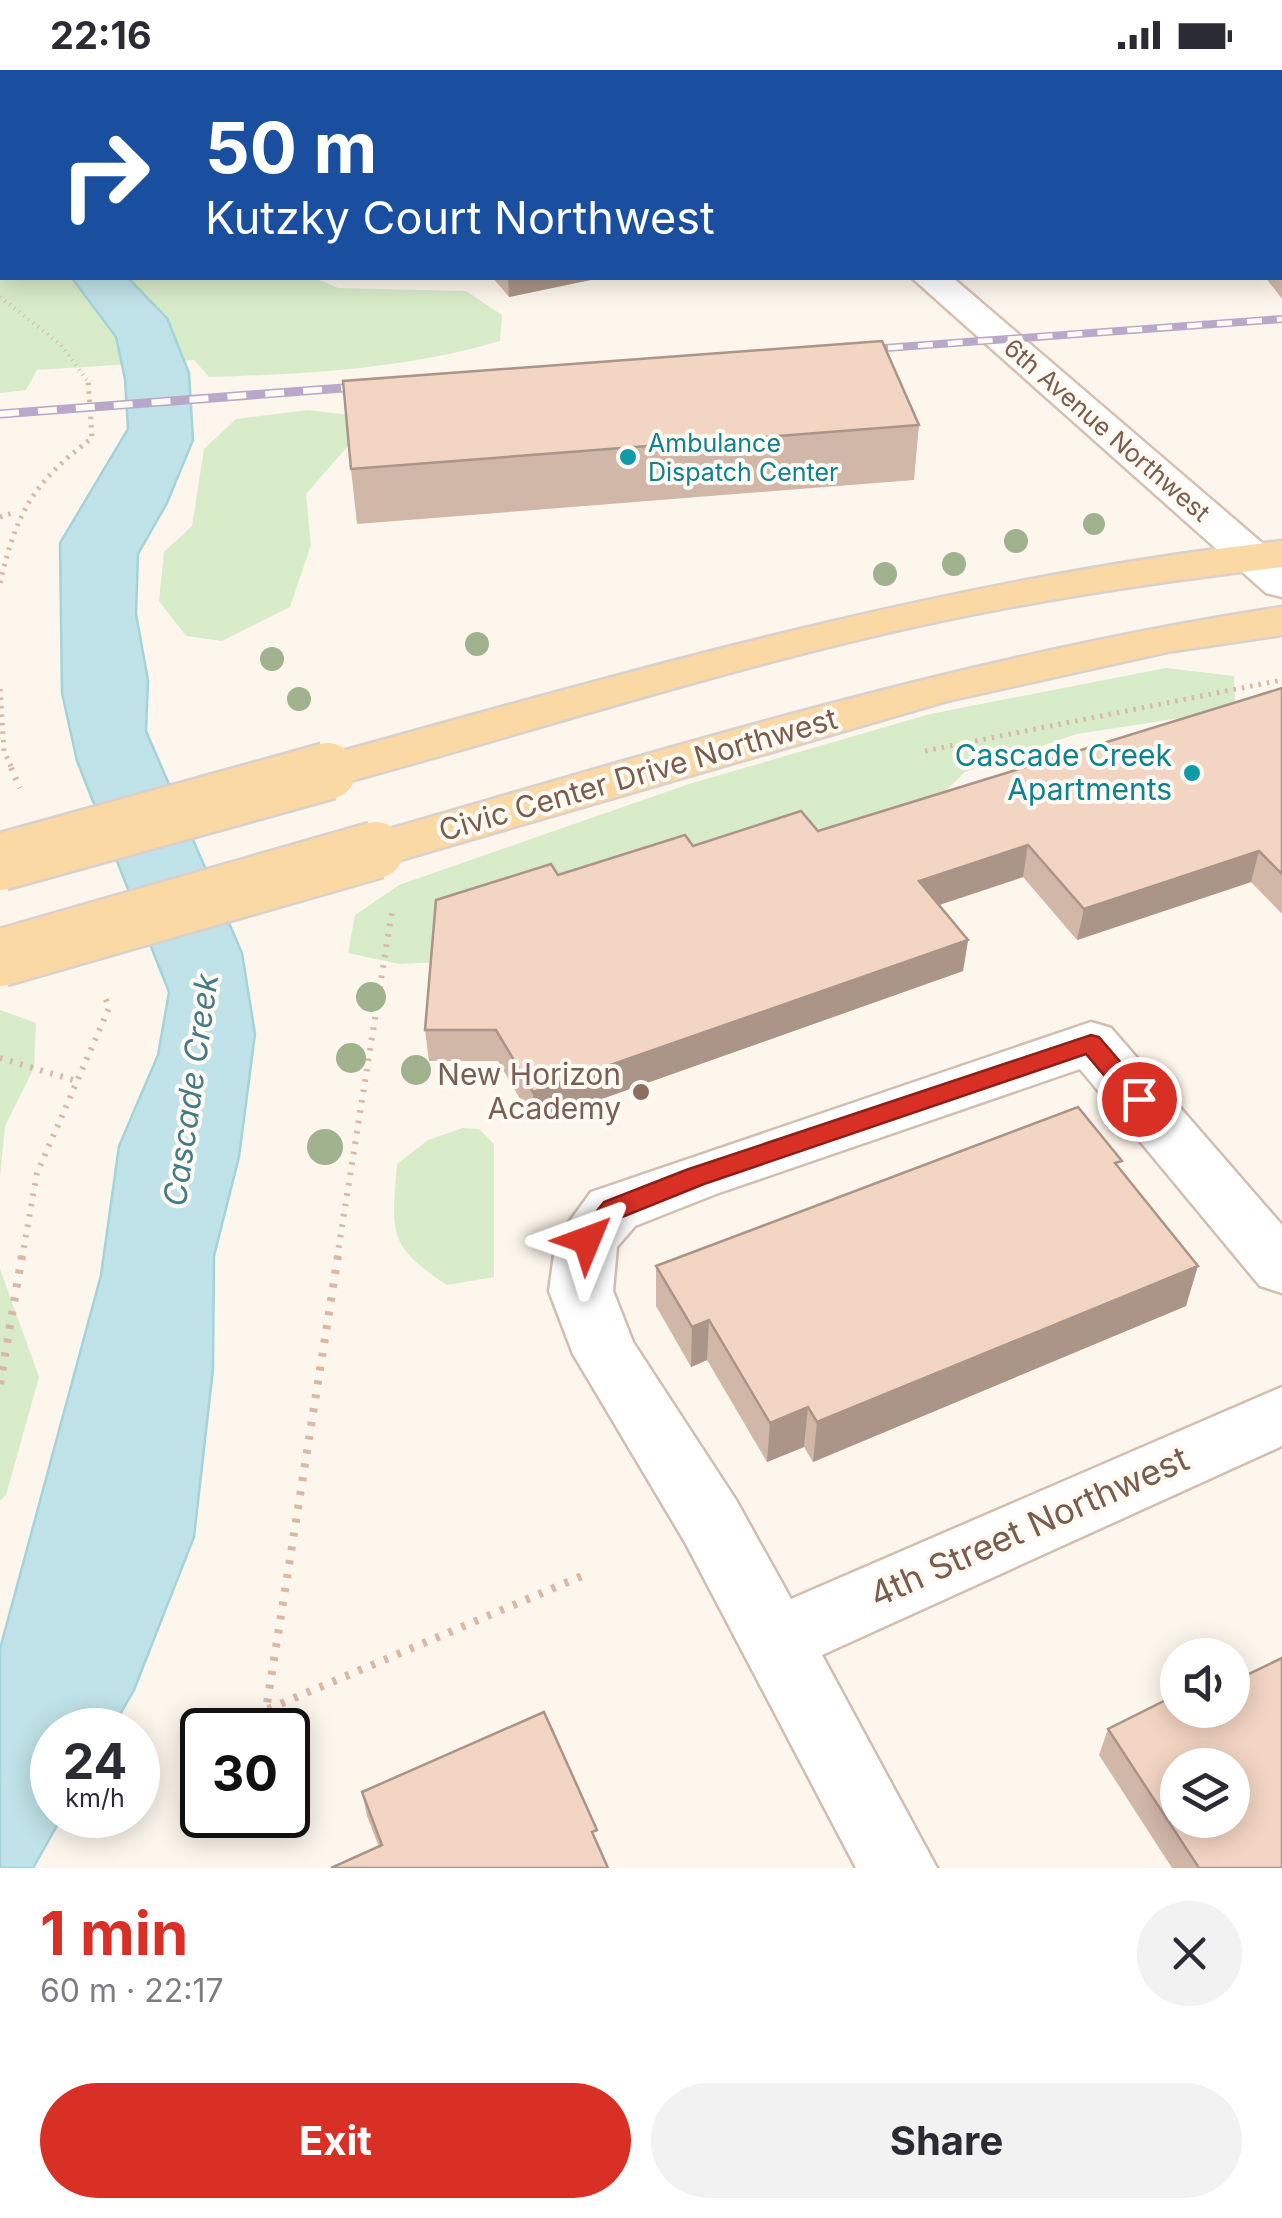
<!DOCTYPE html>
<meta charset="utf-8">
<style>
:root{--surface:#fff;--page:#f2f2f3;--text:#2b2b33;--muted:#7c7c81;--accent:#d93025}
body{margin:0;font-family:Inter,sans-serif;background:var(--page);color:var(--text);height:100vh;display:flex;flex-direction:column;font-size:38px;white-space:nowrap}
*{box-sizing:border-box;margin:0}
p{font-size:32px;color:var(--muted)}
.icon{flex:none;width:55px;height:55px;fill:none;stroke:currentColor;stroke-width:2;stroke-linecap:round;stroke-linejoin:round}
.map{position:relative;height:1798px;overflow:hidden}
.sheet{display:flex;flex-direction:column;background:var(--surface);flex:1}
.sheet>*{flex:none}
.top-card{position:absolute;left:0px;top:0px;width:1282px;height:210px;box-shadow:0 5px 25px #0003;background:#1a4fa0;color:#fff;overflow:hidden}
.buttons{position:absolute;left:1160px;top:1568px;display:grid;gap:20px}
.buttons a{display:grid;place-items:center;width:90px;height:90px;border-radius:50%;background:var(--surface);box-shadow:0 5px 25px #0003;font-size:50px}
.speed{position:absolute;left:30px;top:1638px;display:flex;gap:20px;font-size:50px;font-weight:700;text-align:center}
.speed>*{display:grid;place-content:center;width:130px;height:130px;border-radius:50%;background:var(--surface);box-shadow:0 5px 25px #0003;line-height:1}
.speed small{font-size:25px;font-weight:400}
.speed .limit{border:5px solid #111;border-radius:15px;background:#fff;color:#111}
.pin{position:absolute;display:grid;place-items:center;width:85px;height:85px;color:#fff;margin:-42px;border:5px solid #fff;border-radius:50%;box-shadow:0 2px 10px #0007}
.me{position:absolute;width:110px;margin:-55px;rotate:46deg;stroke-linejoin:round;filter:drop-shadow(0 0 8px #0008)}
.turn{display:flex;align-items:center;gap:35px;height:210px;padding:0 40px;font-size:45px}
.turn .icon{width:130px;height:130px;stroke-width:2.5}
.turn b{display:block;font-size:70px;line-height:85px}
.round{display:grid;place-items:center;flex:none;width:105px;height:105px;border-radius:52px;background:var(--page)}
.summary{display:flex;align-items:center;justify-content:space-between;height:170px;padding:0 40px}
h1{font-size:60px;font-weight:700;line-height:75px;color:var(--accent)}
.action{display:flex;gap:20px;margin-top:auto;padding:20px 40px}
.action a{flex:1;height:115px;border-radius:60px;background:var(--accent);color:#fff;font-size:40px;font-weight:700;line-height:115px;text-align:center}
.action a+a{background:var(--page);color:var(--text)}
.status{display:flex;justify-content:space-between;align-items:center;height:70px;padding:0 50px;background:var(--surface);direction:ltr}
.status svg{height:28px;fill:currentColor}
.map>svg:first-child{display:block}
.green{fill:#d8ecc9}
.water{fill:#bfe3e8;stroke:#a5d3da;stroke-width:2.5}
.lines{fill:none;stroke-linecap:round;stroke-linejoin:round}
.lane-casing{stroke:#d1beb0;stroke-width:6}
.street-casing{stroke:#d1beb0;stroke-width:5}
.secondary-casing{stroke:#d6c0b0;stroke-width:5}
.primary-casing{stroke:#dad1cd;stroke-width:5}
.path-far3{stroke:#d9b8a5;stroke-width:4;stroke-dasharray:1 5;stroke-linecap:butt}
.path-far2{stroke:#d9b8a5;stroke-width:5;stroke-dasharray:2.5 6;stroke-linecap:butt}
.path-far1{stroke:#d9b8a5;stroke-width:6;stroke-dasharray:2.5 8;stroke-linecap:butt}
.path{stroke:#d9b8a5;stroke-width:8;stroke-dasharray:4 10;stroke-linecap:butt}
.lane{fill:#fff;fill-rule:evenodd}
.street{fill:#fff;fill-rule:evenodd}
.secondary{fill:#fff;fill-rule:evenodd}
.primary{fill:#fbd9a5;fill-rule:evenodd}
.rail-far1-casing{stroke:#b9a8c9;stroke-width:8}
.rail-casing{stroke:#b9a8c9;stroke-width:9}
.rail-far1{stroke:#fffaf3;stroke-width:5;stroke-dasharray:15;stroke-linecap:butt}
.rail{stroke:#fffaf3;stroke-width:6;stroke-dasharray:19;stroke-linecap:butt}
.primary-bridge-casing{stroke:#dad1cd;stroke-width:61;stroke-linecap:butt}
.primary-bridge{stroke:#fbd9a5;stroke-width:56}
.tree{fill:#a0b28e}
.wall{fill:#d1b7a8}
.shaded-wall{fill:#aa9588}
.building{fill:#f3d5c3;stroke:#aa9588;stroke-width:2.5;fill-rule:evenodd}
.route{fill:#d93025;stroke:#8d1f18;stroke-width:2.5}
.culture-dot{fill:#0f9aa8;stroke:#fffaf3;stroke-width:4}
.education-dot{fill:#8d6e63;stroke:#fffaf3;stroke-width:4}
.labels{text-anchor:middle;stroke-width:8;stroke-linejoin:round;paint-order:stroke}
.far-street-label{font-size:25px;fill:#7a5c4d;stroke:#fffaf3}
.far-culture-label{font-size:25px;fill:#0d838f;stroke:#fffaf3;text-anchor:start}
.culture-label{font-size:30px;fill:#0d838f;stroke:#fffaf3;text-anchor:end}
.street-label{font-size:30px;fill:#7a5c4d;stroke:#fffaf3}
.education-label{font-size:30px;fill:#785e54;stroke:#fffaf3;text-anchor:end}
.water-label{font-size:32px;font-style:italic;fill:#437c86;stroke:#fffaf3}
.near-street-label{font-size:35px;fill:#7a5c4d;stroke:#fffaf3}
</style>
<div class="status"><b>22:16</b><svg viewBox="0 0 49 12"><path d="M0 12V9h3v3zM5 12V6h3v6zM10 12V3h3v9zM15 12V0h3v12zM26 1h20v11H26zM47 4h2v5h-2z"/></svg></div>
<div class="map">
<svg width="1282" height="1798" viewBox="0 0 1282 1798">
<rect width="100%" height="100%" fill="#fdf6ec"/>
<g class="green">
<path d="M0 0 258 2H2V208H315L338 218 466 221 502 245 500 271C404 299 308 304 209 307L194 290 37 300 26 320 0 323Z"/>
<polygon points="308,340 349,345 356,367 306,424 311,475 290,537 222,571 186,566 159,531 164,482 192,456 204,379 236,349"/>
<polygon points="1166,598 1234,606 1235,635 1206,644 1077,664 965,702 911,754 511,889 399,894 348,883 355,845 399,815 689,714 930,644"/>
<polygon points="0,940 36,953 34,998 5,1056 0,1106"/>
<path d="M463 1058 479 1059 494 1074V1207L447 1215C386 1175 392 1162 397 1094L428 1070Z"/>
<polygon points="0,1199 39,1307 6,1425 0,1431"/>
</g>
<polygon class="water" points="72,208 128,208 167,248 189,303 193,370 167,433 138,484 136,544 148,610 146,661 242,883 255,964 239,1087 214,1186 213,1299 194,1467 134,1620 111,1660 52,1660 52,1745 63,1745 33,1798 0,1798 0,1579 101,1205 119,1076 158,985 169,922 77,691 62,623 60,473 128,359 125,309 116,267"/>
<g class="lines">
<defs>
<polygon id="lane" points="285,0 311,0 312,2 286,2"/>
<polygon id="street" points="1091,952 1111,958 1282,1155 1282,1223 1260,1216 1080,999 716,1124 635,1156 617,1177 613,1221 633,1272 736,1430 791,1529 1282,1317 1282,1376 822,1585 937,1798 856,1798 686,1474 573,1284 549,1221 556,1170 591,1122"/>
<g id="secondary">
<polygon points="679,0 713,0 714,2 681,2"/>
<polygon points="912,208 953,208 1282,490 1282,527 1266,523"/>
</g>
<g id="primary">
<path d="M1282 471V497C1161 511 1041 529 922 555 721 599 526 664 328 717L310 712 303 701 310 690C632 601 950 508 1282 471Z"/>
<path d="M1282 537V565L1167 582 947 631 376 797 358 792 350 780 358 768C664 680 966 585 1282 537Z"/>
</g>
</defs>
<use href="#lane" class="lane-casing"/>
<use href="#street" class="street-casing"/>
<use href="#secondary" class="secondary-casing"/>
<use href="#primary" class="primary-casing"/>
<polyline class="path-far3" points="0,227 61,275 88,312"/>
<g class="path-far2">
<polyline points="0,447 16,442"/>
<path d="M0 513C17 441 33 413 92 368L88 309"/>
<polyline points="0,619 4,681 13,701"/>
<polyline points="925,681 1282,610"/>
</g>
<g class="path-far1">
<polyline points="11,698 20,718"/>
<polyline points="0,988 80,1012"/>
<polyline points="22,1188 37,1103 109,938 104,924"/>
<polyline points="337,1188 392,841"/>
</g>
<g class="path">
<polyline points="338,1186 266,1640 589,1503"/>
<polyline points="0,1314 22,1186"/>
</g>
<use href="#lane" class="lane"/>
<use href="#street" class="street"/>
<use href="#secondary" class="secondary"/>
<use href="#primary" class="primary"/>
<defs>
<polyline id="rail-far1" points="858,280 1282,249"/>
<polyline id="rail" points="0,344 370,316"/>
</defs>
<use href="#rail-far1" class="rail-far1-casing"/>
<use href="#rail" class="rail-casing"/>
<use href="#rail-far1" class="rail-far1"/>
<use href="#rail" class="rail"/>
<defs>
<g id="primary-bridge">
<polyline points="0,792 328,701"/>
<polyline points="0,888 376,780"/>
</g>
</defs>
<use href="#primary-bridge" class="primary-bridge-casing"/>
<use href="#primary-bridge" class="primary-bridge"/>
</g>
<g class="tree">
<circle cx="1094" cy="454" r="11"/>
<circle cx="1016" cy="471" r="12"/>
<circle cx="954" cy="494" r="12"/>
<circle cx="885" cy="504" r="12"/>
<circle cx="477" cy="574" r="12"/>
<circle cx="272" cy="589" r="12"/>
<circle cx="299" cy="629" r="12"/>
<circle cx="371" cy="927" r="15"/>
<circle cx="351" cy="988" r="15"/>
<circle cx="416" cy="1000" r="15"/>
<circle cx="325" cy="1077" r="18"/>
</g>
<g class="wall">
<polygon points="775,0 1282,0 1282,229 1266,208 1280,208 1280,2 778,2"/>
<polygon points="493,208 600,208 509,227"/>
<polygon points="919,355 914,410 357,454 351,399"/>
<polygon points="1282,618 1282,844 1251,812 1077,870 1023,807 939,835 968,870 963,901 534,1053 498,991 429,991 425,960 558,805 693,776 818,761"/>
<polygon points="1120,1099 1186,1236 813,1392 804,1377 767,1392 707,1290 691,1297 656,1236 656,1196"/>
<polygon points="1178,1640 1282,1798 1172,1798 1099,1685 1108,1659"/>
<polygon points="362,1722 597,1774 379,1777 367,1746"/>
</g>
<g class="shaded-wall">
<polygon points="508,208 600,208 509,227"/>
<polygon points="1028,775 1023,807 915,843 919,811"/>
<polygon points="1259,781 1251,812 1077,870 1084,839"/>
<polygon points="968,870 963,901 534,1053 533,1022"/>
<polygon points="1198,1196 1186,1236 813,1392 817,1352"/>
<polygon points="709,1250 707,1290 691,1297 692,1257"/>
<polygon points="808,1337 804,1377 767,1392 770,1353"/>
</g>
<g class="building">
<polygon points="401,0 667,0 670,2 386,2"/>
<polygon points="821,0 1282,0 1282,180 1280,178 1280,2 824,2"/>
<polygon points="882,271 919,355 351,399 343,311"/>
<polygon points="1282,618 1282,804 1259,781 1084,839 1028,775 919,811 968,870 533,1022 496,960 425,960 436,830 551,794 558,805 685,765 693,776 801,741 818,761"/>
<polygon points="1078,1037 1122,1091 1115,1093 1198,1196 817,1352 808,1337 770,1353 709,1250 692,1257 656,1196"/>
<path d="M1282 1588V1798H1199L1108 1659 1178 1624V1640H1232V1612ZM1178 1695H1232V1750H1178Z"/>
<polygon points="544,1642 597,1760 592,1762 608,1798 331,1798 382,1775 362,1722"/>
</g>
<polygon class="route" points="1091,965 1099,967 1147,1023 1151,1029 1147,1036 1130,1036 1086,984 704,1114 622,1147 596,1177 587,1180 574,1170 604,1132 686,1100"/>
<g class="culture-dot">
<circle cx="628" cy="387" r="10"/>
<circle cx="1192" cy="703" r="10"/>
</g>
<circle class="education-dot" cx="641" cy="1022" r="10"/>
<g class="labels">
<g class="far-street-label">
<text transform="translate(1107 360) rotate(41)" y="9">6th Avenue Northwest</text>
</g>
<g class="far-culture-label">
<text x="648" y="382">Ambulance<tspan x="648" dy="29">Dispatch Center</tspan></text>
</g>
<g class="culture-label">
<text x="1172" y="696">Cascade Creek<tspan x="1172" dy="34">Apartments</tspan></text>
</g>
<g class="street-label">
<text transform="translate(638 705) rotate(-16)" y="10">Civic Center Drive Northwest</text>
</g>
<g class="education-label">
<text x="621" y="1015">New Horizon<tspan x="621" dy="34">Academy</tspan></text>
</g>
<g class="water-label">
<text transform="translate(191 1020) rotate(-82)" y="11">Cascade Creek</text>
</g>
<g class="near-street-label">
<text transform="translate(1029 1457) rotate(-24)" y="12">4th Street Northwest</text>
</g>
</g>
</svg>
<div class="buttons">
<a><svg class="icon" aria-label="sound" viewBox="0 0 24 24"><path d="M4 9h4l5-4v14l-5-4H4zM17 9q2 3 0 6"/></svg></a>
<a><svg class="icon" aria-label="layers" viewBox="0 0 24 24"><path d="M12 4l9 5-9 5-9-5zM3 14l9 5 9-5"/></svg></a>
</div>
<div class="speed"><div>24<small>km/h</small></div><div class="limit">30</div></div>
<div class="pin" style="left:1139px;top:1029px;background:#d93025"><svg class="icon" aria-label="arrive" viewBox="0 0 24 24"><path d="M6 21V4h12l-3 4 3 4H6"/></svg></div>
<svg class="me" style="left:587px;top:1170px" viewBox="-20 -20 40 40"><path d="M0-17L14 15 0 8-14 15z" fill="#d93025" stroke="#fff" stroke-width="4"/></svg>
<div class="top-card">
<div class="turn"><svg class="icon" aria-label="right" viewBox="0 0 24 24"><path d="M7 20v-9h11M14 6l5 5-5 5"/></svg><div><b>50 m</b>Kutzky Court Northwest</div></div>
</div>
</div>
<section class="sheet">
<div class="summary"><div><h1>1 min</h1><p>60 m · 22:17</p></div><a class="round"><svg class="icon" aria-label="close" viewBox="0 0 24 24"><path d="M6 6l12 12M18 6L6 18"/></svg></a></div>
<div class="action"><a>Exit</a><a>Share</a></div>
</section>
